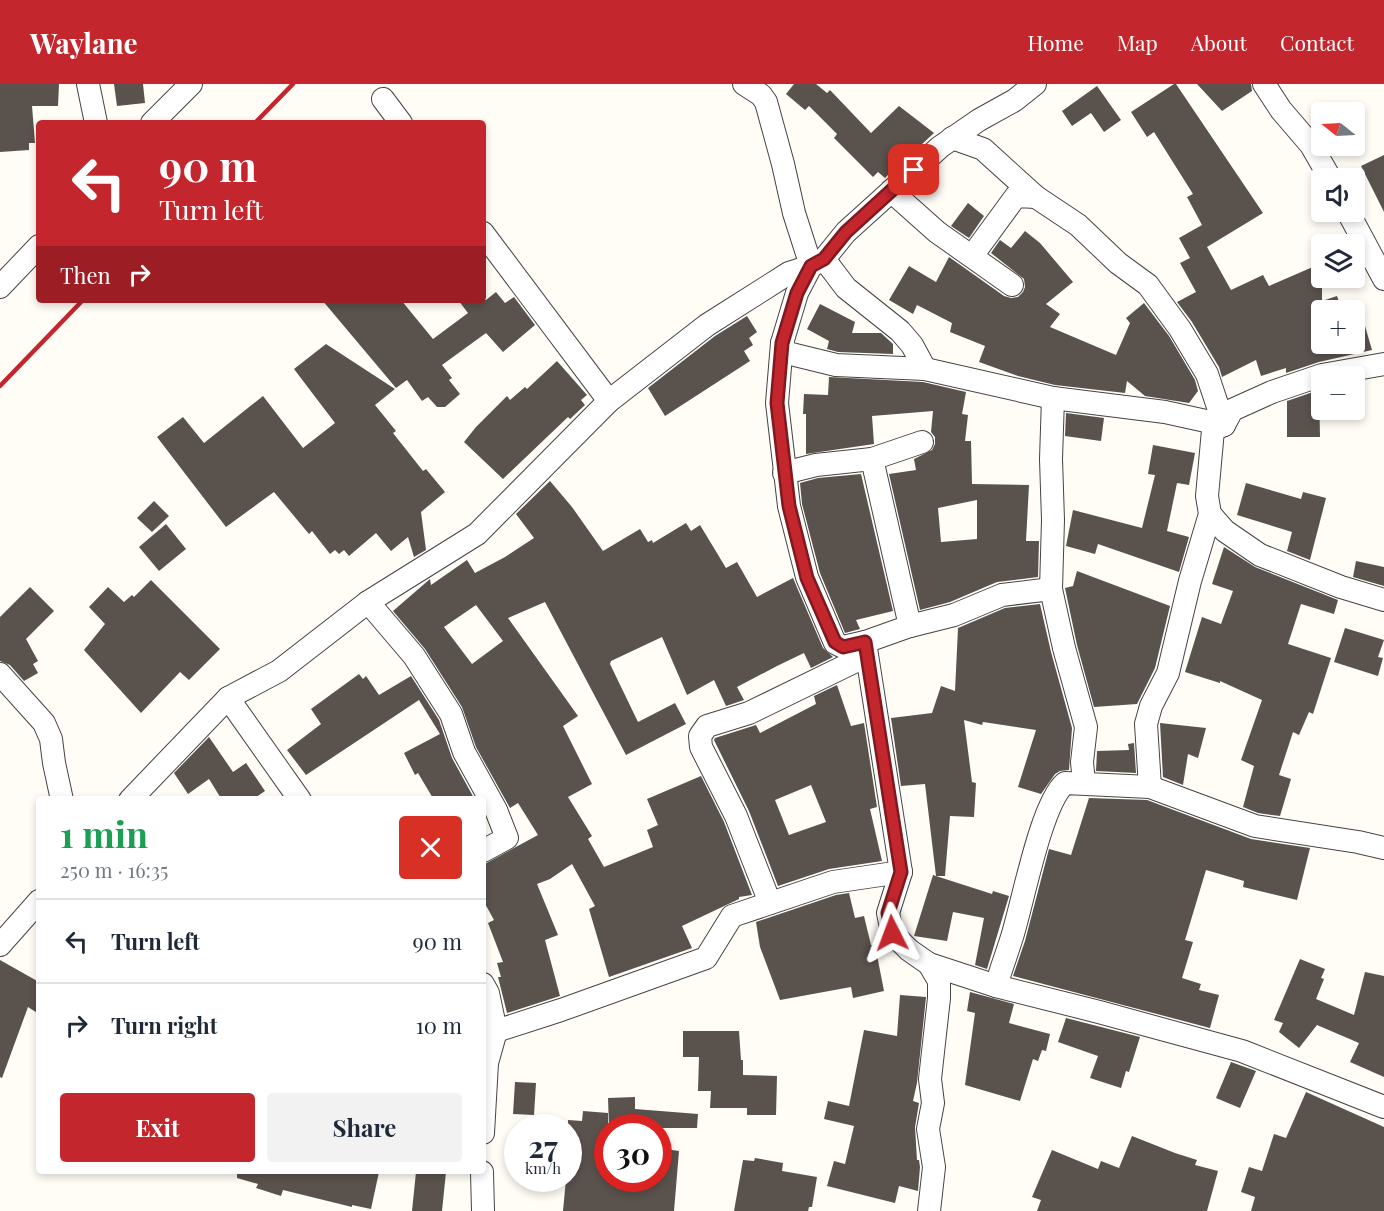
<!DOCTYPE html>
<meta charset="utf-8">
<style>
:root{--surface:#fff;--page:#f2f2f3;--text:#1f2937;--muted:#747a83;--line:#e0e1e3;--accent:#c4262e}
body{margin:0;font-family:"Playfair Display",serif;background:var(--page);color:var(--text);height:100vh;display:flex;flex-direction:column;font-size:22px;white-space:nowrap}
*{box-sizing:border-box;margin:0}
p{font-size:20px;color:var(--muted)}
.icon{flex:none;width:33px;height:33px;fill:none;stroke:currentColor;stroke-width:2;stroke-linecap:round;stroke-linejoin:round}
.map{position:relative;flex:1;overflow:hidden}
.details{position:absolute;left:36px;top:712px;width:450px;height:378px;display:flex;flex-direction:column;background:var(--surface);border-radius:6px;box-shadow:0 3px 9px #0003}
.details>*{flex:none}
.banner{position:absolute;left:36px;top:36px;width:450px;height:183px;border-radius:6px;box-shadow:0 3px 9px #0003;background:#c4262e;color:#fff;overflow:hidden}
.needle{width:39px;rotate:288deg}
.tools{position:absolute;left:1311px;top:18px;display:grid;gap:12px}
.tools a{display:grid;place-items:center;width:54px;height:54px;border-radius:6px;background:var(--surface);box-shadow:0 3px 9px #0003;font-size:30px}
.speed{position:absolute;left:504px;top:1030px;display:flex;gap:12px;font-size:30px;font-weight:700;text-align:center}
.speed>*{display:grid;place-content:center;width:78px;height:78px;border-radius:50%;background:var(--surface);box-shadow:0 3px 9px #0003;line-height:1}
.speed small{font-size:15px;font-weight:400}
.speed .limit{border:9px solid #d22;background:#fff;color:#111}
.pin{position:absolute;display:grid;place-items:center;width:51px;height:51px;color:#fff;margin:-26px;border-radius:12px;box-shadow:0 3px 9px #0006}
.me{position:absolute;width:66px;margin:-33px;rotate:357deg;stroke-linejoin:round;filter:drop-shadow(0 0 4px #0008)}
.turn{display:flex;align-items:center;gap:21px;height:126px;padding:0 24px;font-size:27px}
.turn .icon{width:78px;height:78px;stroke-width:2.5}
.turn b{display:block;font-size:42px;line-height:51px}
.then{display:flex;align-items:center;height:57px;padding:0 24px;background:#0003;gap:12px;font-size:22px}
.round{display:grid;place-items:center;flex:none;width:63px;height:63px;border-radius:6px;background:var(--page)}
.headline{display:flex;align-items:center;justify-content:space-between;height:102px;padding:0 24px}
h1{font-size:36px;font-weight:700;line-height:45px;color:#1e9e55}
.primary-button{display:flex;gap:12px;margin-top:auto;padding:12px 24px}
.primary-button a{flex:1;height:69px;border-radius:6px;background:var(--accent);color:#fff;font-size:24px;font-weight:700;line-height:69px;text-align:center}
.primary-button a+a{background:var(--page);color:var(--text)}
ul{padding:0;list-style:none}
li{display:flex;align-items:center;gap:18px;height:84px;padding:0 24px;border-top:2px solid var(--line)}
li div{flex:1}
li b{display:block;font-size:22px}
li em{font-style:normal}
header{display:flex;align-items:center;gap:36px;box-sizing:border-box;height:84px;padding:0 30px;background:var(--accent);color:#fff}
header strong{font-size:28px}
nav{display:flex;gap:33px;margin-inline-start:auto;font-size:21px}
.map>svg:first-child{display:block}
.building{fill:#5a524d;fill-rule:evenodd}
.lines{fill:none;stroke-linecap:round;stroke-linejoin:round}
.minor-casing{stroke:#444;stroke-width:24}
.minor{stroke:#fff;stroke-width:22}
.rail{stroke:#c4262e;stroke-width:4.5}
.route-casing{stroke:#7f191e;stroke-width:15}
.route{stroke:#c4262e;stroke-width:10}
</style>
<header>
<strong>Waylane</strong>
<nav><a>Home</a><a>Map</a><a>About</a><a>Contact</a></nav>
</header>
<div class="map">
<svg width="1384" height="1127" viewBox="0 0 1384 1127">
<rect width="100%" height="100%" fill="#fffdf5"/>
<g class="building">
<polygon points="0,0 59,0 58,22 32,22 35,59 29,59 29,66 0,68"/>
<polygon points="114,0 143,0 145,19 117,22"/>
<polygon points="794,0 816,0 827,9 830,6 871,49 899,22 934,49 908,73 906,72 885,94 878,88 873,93 834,54 837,50 809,22 805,26 786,10"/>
<polygon points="1174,0 1176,0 1263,129 1207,163 1231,206 1263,191 1269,202 1322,179 1322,217 1337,212 1342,226 1322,226 1322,260 1354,260 1354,245 1365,242 1372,266 1319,278 1286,289 1286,284 1261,292 1256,276 1222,293 1219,283 1192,238 1177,218 1196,208 1180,179 1190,174 1179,154 1202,141 1187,113 1193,110 1154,48 1147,53 1131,28"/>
<polygon points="1197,0 1251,0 1252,7 1222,27"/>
<polygon points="1097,2 1121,36 1104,48 1091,29 1072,42 1062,27"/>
<polygon points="1384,71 1384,128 1361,82"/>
<polygon points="968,119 984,132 969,154 951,142"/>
<polygon points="1025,147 1040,159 1073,198 1046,220 1060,230 1050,243 1116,271 1130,239 1126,234 1144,219 1169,252 1195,296 1198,307 1189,319 1145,312 1127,297 1125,309 1055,301 1018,292 979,278 985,262 950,248 952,239 917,221 913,230 889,216 909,182 936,198 949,173 1004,212 1011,214 1018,213 1023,208 1025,203 1024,195 991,169 1000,156 1011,164"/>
<polygon points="496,208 505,219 514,213 535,241 503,268 486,249 442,281 452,294 449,296 460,310 445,323 437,323 428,313 422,317 407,296 396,304 322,216 401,216 433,255 468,229 458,216 486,216"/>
<polygon points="820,220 855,238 852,249 881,249 893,260 893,270 838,268 827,265 829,257 807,245"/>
<polygon points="747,232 757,248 749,254 753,261 744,267 750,277 665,332 648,304 715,252"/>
<polygon points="326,260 395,305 375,321 396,347 393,349 423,387 426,385 445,408 421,428 426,466 414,473 408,453 391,467 376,449 349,472 344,466 339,470 335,466 330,470 312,447 309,450 274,408 226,443 157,353 183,333 204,359 263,312 303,364 335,339 294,285"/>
<polygon points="557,277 587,311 581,316 585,321 570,335 568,333 503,395 464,358 476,343 507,312 510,316 525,303 527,305"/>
<path d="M829 293 923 298 966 308 962 330 968 331 965 357H971L972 400 1029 401 1026 457H1039L1038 493 997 498 950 518 920 526 889 390 916 386 914 375 932 366 935 360V353L931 348 933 327 872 332 874 360 806 370V330H803L804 310 828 311ZM977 416V455L941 458 938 424Z"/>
<polygon points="1319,306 1320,353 1287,353 1287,317"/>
<polygon points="1066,329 1104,334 1101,357 1065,352"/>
<polygon points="1153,361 1195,369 1189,401 1177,399 1167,447 1189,453 1179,488 1098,460 1095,470 1066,462 1073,426 1142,444 1155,391 1148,390"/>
<polygon points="861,390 893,527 856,536 860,545 845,549 820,489 802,420 800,399 818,394"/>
<path d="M550 397 572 423 603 467 640 445 648 458 652 456 653 459 686 439 691 447 700 441 726 484 737 478 757 513 793 494 823 564 833 573 811 584 804 569 777 582 737 603 744 616 726 622 714 596 687 611 662 553 611 577 610 580 638 638 675 619 686 640 626 671 545 518 508 534 578 632 563 642 592 700 568 713 592 752 588 755 604 783 653 763 647 746 658 741 647 715 701 692 724 738 752 811 739 813V815L682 842 692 864 609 893 589 825 595 822 572 780 550 795 537 800 558 851 545 856 560 912 507 929 498 893H501L497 879 503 878 488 839 494 836 483 816V781L538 751 518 719 510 724 476 663 462 623 425 565 393 527 430 495 431 501 467 476 475 489 505 473 534 454 516 430ZM476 521 503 557 472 580 444 543Z"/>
<polygon points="1246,399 1301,415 1303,408 1326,414 1310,476 1287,467 1292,448 1237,431"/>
<polygon points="154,417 169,432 152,448 137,434"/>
<polygon points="166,440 186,465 159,487 139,463"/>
<polygon points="1224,463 1255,483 1338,516 1334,530 1301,520 1288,560 1331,574 1313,630 1309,628 1299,651 1293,648 1279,691 1291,695 1280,732 1258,729 1243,723 1254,682 1241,676 1262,616 1220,597 1220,599 1185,588 1202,533 1221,540 1233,507 1212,500"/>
<polygon points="1356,477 1384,483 1384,502 1353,493"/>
<polygon points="1077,487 1170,522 1155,584 1137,620 1094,623 1077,561 1065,504 1073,502"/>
<polygon points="151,496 220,565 189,596 180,588 141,629 84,566 105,540 89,523 108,503 124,518 132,511 134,513"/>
<polygon points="30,503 54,527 26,555 38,577 33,580 38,589 24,597 10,581 0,577 0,533"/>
<polygon points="1040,520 1051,568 1072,644 1069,686 1060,687 1055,690 1041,710 1018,703 1036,646 983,638 982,641 964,636 972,698 976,699 974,733 950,732 945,792 936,792 992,810 993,807 1009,812 987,885 975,881 984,834 953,828 947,857 914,852 933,791 936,792 925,700 901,702 891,634 932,629 941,602 955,607 958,544 1005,524"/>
<polygon points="1345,544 1384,556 1378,573 1383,574 1378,592 1334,578"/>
<polygon points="359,590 363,595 366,592 379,611 411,592 439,636 452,674 475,716 434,716 418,689 415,691 404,669 440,650 419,616 306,691 287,666 321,640 311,625"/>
<path d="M837 601 851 642 864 639 877 723 870 725 882 777 829 785 778 802 749 727 714 656 715 654 756 641 760 649 816 620 814 612ZM811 701 826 738 789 751 775 716Z"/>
<polygon points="1160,639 1206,644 1198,674 1188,670 1183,701 1163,693"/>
<polygon points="209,653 233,688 246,679 265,707 252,716 222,716 209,695 188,710 174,689"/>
<polygon points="1134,659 1136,689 1096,687 1097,667 1129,666 1128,660"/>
<polygon points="1089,714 1147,716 1251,755 1310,764 1297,816 1243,803 1244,797 1206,786 1185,856 1193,858 1182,894 1201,900 1199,906 1219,911 1210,944 1013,892 1025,857 1049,765 1071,771"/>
<polygon points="849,809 855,834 864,832 871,861 875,861 884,907 853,914 851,903 780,916 760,863 756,838 836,811"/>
<polygon points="1300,875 1325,885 1321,894 1324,895 1316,915 1354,931 1365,888 1384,892 1384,993 1350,978 1359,959 1317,941 1299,964 1279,948 1283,939 1274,936"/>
<polygon points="0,876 39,898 39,930 28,923 2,994 0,993"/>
<polygon points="970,908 1014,920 1009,939 1050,950 1046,967 1042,966 1038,977 1033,975 1020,1017 965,1001 975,929 967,927"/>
<polygon points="900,911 926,913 917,999 913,1017 919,1019 915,1043 917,1076 919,1076 920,1083 918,1107 899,1102 895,1119 827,1102 834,1077 845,1080 854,1042 824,1035 828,1017 849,1022 864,946 897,952"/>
<polygon points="1066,934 1140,953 1129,988 1126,987 1121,1004 1090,994 1098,972 1058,958"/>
<polygon points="683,947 739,947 741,976 743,976 743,991 777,992 776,1031 747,1031 747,1024 710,1024 711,1007 698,1007 699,973 683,973"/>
<polygon points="1231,978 1256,987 1240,1024 1216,1014"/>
<polygon points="515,998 536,999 534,1031 513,1030"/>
<polygon points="1306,1008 1384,1043 1384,1127 1251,1127 1255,1113 1241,1108 1249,1083 1262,1087 1274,1050 1286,1054"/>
<polygon points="635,1013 635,1025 698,1030 697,1044 609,1044 608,1014"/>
<polygon points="583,1027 608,1029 608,1095 658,1095 658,1064 679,1067 674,1127 563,1127 566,1095 568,1095 568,1036 582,1037"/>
<polygon points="1132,1052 1175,1069 1197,1076 1195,1081 1218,1087 1207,1127 1037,1127 1041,1116 1032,1113 1052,1066 1098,1085 1101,1077 1119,1084"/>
<polygon points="755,1074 783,1079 782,1087 817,1093 812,1123 809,1123 808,1127 734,1127 743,1076 754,1077"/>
<polygon points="237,1088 379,1088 371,1125 352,1121 352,1123 283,1106 281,1112 256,1104 258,1100 237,1094"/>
<polygon points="416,1088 446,1088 442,1127 412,1127"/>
</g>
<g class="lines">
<defs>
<g id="minor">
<polyline points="88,0 96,39"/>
<polyline points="744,0 761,11 766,18 783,80 794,129 811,182 797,209 782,259 777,319 789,422 807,493 835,559 843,563 865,558 910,542 954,531 1002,511 1051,505"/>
<polyline points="1264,0 1281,26 1311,61 1330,94"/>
<polyline points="383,15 401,39"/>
<polyline points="152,39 191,0"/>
<polyline points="952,54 983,65 1036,113 1078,141 1118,179 1148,201 1180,245 1207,290 1224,341"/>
<polyline points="891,107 937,148 1012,201"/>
<polyline points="1348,128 1384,195"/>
<polyline points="483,149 609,317"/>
<polyline points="972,172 1016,112 1036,113"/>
<polyline points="824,175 846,204 900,247 912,261 925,285"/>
<polyline points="0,203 39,162"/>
<polyline points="782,259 787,269 836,281 925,285 1053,314 1165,328 1224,341"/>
<polyline points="1053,314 1051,375 1053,436 1051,505 1064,564 1086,643 1082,678 1084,699"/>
<polyline points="872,375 910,542"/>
<polyline points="784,389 816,381 872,375 922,358"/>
<polyline points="1210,430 1225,447 1260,471 1341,503 1384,516"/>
<polyline points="368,518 414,572 451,630 464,668 496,726 507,754 483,767"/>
<polyline points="865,558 901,788 888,829 892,849 909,866 929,880 939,897 939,914 930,995 933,1019 928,1045 934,1083 929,1127"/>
<polyline points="0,590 44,639 51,655 54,679 62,716"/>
<polyline points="228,614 300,716"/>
<polyline points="1150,703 1146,640 1151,622 1168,589 1190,497 1210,430 1207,412 1213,346 1224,341 1232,326 1272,308 1322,291 1384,280"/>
<polyline points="130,716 228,614 279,587 368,518 477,450 609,317 707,241 789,189 811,182 824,175 846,148 940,63 979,36 1015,16 1035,0"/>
<polyline points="770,819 736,732 701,663 700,652 707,642 749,629 866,572"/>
<polyline points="0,861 39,817"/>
<polyline points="929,880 996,902 1099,928 1242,967 1384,1023"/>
<polyline points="483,900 488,909 496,947 487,979 483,1049"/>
<path d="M996 902C1001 885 1007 869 1012 853 1023 818 1041 720 1065 699L1150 703 1255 742 1358 758 1384 764"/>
<polyline points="496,947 561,926 706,874 732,832 833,798 901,788"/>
<polyline points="482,1088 483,1127"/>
</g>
</defs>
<use href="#minor" class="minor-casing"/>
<use href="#minor" class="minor"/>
<g class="rail">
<polyline points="255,39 293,0"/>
<polyline points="0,302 83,216"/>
</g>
</g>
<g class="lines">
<defs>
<polyline id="route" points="892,849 888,829 901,788 865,558 843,563 835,558 807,494 789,422 777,319 782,259 797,209 811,182 824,175 846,148 914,86"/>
</defs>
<use href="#route" class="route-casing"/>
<use href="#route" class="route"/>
</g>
</svg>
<div class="tools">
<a><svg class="needle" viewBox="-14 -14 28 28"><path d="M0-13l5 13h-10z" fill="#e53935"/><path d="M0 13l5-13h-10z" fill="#747a83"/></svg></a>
<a><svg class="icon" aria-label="sound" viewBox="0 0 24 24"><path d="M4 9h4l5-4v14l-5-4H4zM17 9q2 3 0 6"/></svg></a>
<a><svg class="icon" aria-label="layers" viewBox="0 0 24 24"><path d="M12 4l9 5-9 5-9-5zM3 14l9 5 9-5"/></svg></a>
<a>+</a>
<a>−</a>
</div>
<div class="speed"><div>27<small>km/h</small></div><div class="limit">30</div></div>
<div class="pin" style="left:914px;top:86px;background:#d93025"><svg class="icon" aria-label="arrive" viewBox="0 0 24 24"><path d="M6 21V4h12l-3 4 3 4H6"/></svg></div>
<svg class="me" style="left:892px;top:849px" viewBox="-20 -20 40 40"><path d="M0-17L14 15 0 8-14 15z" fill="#c4262e" stroke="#fff" stroke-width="4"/></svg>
<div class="banner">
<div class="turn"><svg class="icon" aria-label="left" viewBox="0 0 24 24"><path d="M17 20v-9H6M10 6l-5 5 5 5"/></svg><div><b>90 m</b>Turn left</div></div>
<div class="then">Then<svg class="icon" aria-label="right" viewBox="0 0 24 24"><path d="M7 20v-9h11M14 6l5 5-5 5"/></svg></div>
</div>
<section class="details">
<div class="headline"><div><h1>1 min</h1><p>250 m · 16:35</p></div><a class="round" style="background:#d93025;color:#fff"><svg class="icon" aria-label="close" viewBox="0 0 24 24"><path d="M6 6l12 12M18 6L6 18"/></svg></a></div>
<ul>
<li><svg class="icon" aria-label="left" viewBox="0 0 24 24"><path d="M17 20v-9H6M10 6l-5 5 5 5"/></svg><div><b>Turn left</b></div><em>90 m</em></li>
<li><svg class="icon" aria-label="right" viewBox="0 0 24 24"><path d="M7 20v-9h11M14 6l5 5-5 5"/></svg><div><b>Turn right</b></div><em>10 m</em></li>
</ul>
<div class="primary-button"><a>Exit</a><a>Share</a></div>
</section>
</div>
